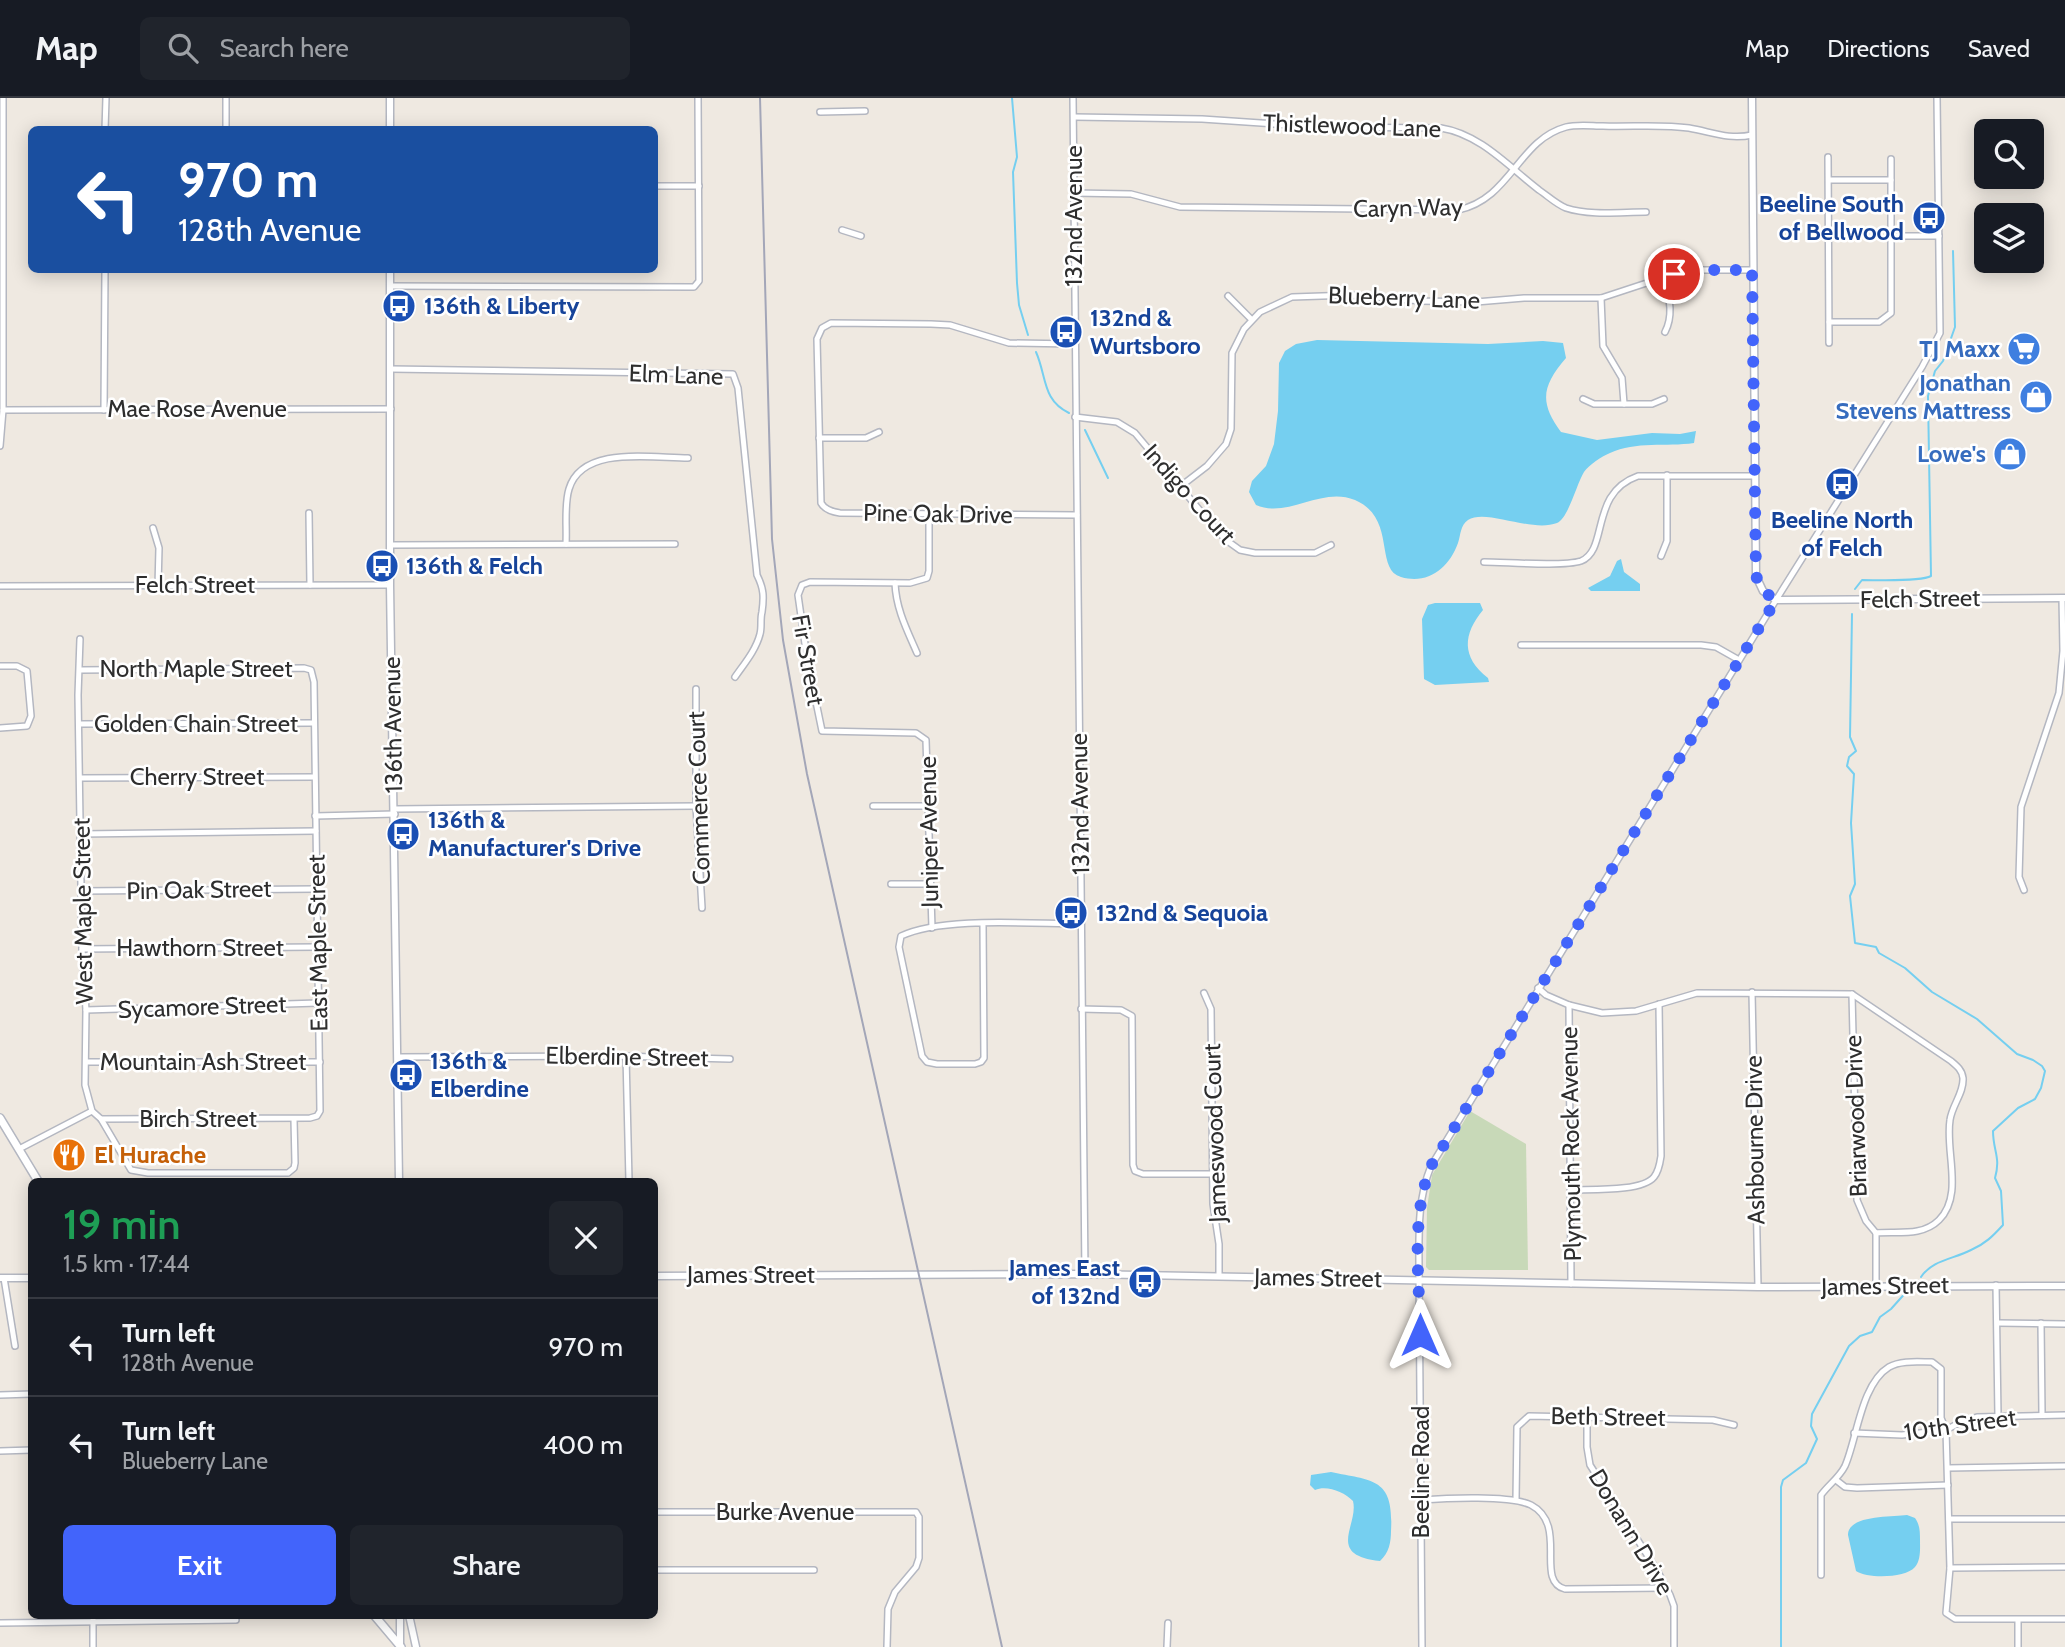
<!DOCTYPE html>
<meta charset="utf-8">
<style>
:root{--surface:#171b24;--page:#20242c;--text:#f1f3f6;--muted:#9ea1a6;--line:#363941;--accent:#4264fb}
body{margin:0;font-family:Cabin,sans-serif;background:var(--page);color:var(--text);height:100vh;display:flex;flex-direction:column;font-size:26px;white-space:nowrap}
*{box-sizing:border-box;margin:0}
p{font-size:23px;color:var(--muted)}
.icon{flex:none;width:38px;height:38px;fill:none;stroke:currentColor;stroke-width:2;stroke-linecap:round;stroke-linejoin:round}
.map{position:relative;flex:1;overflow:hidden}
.side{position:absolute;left:28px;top:1080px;width:630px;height:441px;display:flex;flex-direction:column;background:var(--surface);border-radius:10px;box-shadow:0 4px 18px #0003}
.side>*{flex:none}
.banner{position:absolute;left:28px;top:28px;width:630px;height:147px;border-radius:10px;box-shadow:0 4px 18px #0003;background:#1a4fa0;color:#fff;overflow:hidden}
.fabs{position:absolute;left:1974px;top:21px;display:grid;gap:14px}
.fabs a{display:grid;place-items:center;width:70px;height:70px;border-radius:10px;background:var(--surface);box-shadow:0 4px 18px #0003;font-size:35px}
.pin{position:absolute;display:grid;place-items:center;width:60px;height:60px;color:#fff;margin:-30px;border:4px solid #fff;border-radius:50%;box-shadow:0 2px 7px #0007}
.me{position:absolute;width:77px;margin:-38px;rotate:0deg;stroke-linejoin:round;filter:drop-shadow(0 0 5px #0008)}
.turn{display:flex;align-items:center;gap:24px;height:147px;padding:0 35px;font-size:32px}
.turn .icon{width:91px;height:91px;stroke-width:2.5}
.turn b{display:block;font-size:49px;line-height:60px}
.round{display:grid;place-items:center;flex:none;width:74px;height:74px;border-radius:10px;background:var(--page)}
.summary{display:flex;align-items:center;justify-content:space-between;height:119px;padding:0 35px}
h1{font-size:42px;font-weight:600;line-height:52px;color:#1e9e55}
.cta{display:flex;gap:14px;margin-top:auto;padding:14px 35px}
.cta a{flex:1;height:80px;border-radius:10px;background:var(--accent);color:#fff;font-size:28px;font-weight:600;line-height:80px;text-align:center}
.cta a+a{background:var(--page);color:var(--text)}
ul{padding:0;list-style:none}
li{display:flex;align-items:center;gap:21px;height:98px;padding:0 35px;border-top:2px solid var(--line)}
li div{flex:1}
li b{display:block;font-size:26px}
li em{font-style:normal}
header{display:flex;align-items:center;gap:42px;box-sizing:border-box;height:98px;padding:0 35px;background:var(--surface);border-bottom:2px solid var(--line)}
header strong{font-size:33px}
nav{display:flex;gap:38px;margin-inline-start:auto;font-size:24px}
.search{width:490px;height:63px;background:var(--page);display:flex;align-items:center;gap:18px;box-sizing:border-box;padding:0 24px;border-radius:10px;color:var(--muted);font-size:26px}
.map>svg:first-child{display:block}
.cemetery{fill:#c8d9b8}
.water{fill:#75cff0}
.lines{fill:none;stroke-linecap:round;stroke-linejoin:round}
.stream{stroke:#75cff0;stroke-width:2}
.minor-casing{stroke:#b4b7c1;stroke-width:8}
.tertiary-casing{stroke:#b4b7c1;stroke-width:9}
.secondary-casing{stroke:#b4b7c1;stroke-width:10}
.minor{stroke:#fff;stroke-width:5}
.tertiary{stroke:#fff;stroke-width:6}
.secondary{stroke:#fff;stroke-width:7}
.rail{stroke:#a3a6b8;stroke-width:2}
.route{stroke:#4264fb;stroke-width:12;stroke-dasharray:0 21.6}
.labels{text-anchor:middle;stroke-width:5;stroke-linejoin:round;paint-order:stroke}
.street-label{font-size:24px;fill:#2e2e2e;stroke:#fff}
.transit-label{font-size:24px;font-weight:bold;fill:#164399;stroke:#fff;text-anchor:start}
.shop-label{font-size:24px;font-weight:bold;fill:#366cbe;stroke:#fff;text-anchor:end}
.food-label{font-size:24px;font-weight:bold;fill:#c56008;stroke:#fff;text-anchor:start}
</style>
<header>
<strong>Map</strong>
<div class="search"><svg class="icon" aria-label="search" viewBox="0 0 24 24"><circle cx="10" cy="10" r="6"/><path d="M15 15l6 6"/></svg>Search here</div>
<nav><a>Map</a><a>Directions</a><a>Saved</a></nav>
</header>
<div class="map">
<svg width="2065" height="1549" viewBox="0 0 2065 1549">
<rect width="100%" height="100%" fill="#efe9e1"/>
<polygon class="cemetery" points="1470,1013 1526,1046 1528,1172 1429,1172 1426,1169 1427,1110 1432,1077"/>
<g class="water">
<path d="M1317 242 1488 246 1543 243 1563 245 1566 260C1542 288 1539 304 1561 334L1597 342 1652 335 1680 336 1696 333 1694 345C1666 349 1636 343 1610 355 1602 358 1589 367 1584 374 1577 385 1568 421 1557 425 1531 435 1486 410 1468 422 1460 428 1461 436 1458 445 1449 470 1428 487 1401 479 1374 471 1397 420 1355 402 1321 388 1288 421 1256 407L1249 394 1252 383 1266 368 1274 346 1278 313 1279 265 1285 253 1296 246Z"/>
<polygon points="1621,461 1624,474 1640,486 1640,493 1591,493 1588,490 1610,478 1617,463"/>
<path d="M1435 505H1480L1483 512C1463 536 1461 559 1488 580L1489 584 1435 587 1424 581 1422 521 1428 507Z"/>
<path d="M1331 1374C1374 1383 1394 1380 1391 1433 1391 1444 1389 1455 1380 1463 1325 1457 1359 1427 1353 1403 1344 1394 1327 1387 1315 1392L1310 1387 1311 1377Z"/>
<path d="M1907 1417 1915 1420C1920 1427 1920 1434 1920 1442 1920 1451 1921 1462 1915 1469 1906 1480 1868 1481 1856 1473L1848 1437C1848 1417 1891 1419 1907 1417Z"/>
</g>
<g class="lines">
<g class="stream">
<polyline points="1012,0 1017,59 1013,74 1017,185 1019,207 1028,237"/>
<path d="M1036 254C1047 279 1042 302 1069 315"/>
<polyline points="1085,332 1108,380"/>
<path d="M1855 491 1862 482C1878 482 1920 484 1931 478L1928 298 1935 273 1943 263 1955 229 1953 153"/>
<path d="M1852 516 1850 639 1856 653 1849 659 1847 668 1854 676 1851 725 1855 786 1850 798 1855 845 1876 849 1879 855 1905 870 1932 894 1977 921 2017 956 2033 962 2042 968 2045 973 2041 990 2035 1001 2018 1010 1993 1033C1993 1053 2001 1059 1995 1080L2001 1093 2003 1127C1993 1138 1985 1146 1971 1152 1954 1161 1932 1162 1921 1179"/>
<polyline points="1781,1549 1781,1389 1783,1382 1806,1365 1817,1341 1811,1328 1812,1316 1849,1248 1860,1238 1872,1234 1880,1219 1891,1211 1908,1192"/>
</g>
<defs>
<g id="minor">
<polyline points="1073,0 1085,1176"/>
<polyline points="820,14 865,13"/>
<path d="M1074 19 1202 21 1318 29 1441 30C1480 36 1509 69 1539 92 1548 98 1556 106 1566 110 1590 118 1621 114 1646 114"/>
<polyline points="105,32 106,0"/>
<polyline points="226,32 226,0"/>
<polyline points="1828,59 1829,245"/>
<polyline points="1829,82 1891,82"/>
<polyline points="654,88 699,88"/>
<path d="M1074 95 1131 96 1180 109 1458 112C1511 101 1518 42 1566 29 1577 26 1592 28 1603 28 1631 29 1661 26 1689 30 1712 34 1729 42 1752 37"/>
<polyline points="842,132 861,138"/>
<polyline points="1892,138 1939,138"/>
<path d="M1663 180C1670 198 1674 217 1665 234"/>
<polyline points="390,188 694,189 699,183 698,0"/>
<polyline points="1228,198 1251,221"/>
<polyline points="1601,200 1603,248 1622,280 1624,306"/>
<polyline points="1829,224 1879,224 1891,215 1891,61"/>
<path d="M1074 246 1009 245 950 227 931 226 831 225 822 230 817 241 821 405C825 412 833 414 840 415L1077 417"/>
<path d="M391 271 733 276 738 290 757 477C764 491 764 499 762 514 760 521 762 529 760 536 756 552 744 566 735 579"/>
<polyline points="1583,301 1594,306 1652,306 1664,301"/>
<polyline points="3,312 391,311"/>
<polyline points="104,312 105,172"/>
<polyline points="1075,319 1117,324 1135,335 1213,428 1226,442 1240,452 1255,455 1315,455 1331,447"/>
<polyline points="819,340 866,340 879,334"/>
<polyline points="0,348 3,312 3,0"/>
<polyline points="1181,388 1207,368 1226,346 1231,331 1232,255 1244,231 1260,214 1292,199 1352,197 1421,203 1476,204 1524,200 1601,200 1674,176 1693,172 1752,172"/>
<polyline points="309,415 310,487"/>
<polyline points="929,416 929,473 927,480 910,485 810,484 802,487 798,497 807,560 822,633 916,635 926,642 932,830"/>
<polyline points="153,430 159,450 158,488"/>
<path d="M566 446C567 429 564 407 569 391 582 347 652 360 688 360"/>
<polyline points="391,447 675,446"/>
<polyline points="1661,458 1667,443 1667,377"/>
<path d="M1484 464C1506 464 1563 469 1581 463 1609 452 1589 395 1638 378H1754"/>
<path d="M895 485C896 511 907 532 917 555"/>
<polyline points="0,488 390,487"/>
<polyline points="80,541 78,597 82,851 86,912 85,987 92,1013 101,1021 131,1072 148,1075 288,1075 294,1070 295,1065 294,1021"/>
<polyline points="1521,547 1701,547 1716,549 1739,562"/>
<polyline points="0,568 17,568 27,573 31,618 27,628 0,630"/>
<polyline points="81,572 304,570 311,572 314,584 320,1013 317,1018 310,1020 101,1021"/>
<polyline points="696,591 696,708 702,810"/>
<polyline points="79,626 313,625"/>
<polyline points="80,680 314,679"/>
<polyline points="873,708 929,708"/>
<polyline points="395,711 696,708"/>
<polyline points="315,718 395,716"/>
<polyline points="81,736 316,733"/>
<polyline points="891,786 929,786"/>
<polyline points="2024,792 2019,779 2021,709 2059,595 2063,553 2062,500"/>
<polyline points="82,793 316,791"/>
<path d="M983 826 984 960 981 964 975 966H937L927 964 922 958 899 849 901 838C943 818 1033 826 1081 826"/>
<polyline points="82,851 317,849"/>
<path d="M1538 890 1546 897 1569 907 1602 915 1636 913 1697 895 1852 896 1951 963C1957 968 1962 972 1963 980 1964 995 1952 1007 1950 1022 1945 1054 1964 1097 1939 1122 1922 1139 1897 1133 1876 1135"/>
<polyline points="1752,894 1758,1189"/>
<polyline points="1204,895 1211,911 1213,1106 1219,1146 1219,1178"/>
<polyline points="1852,896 1857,1102 1866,1123 1876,1135"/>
<polyline points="1569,907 1571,1186"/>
<polyline points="1081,911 1121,912 1132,918 1133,1067 1135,1073 1143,1076 1213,1076"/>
<polyline points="86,912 318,905"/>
<polyline points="626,958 629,1083"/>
<polyline points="398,959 618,958 730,961"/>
<polyline points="86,964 320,964"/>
<polyline points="19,1051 92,1013"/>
<path d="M1571 1092C1590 1091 1642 1094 1654 1079 1659 1073 1660 1065 1661 1058L1659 906"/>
<polyline points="1876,1135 1876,1188"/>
<polyline points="4,1180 15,1248"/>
<polyline points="1996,1187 1998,1318"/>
<polyline points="1998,1225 2065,1226"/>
<polyline points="2041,1225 2042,1316"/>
<polyline points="0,1297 32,1296"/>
<polyline points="1587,1319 1587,1349 1590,1367 1658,1474 1670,1497 1674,1508 1674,1549"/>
<polyline points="1854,1335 1902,1337 1946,1332 1959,1325 1977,1319 2065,1317"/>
<polyline points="0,1353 32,1352"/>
<polyline points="1948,1370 2065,1368"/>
<polyline points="1836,1382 1845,1389 1857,1390 1948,1387"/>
<path d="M1421 1402C1447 1400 1510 1397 1531 1407 1569 1427 1534 1483 1565 1491L1665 1490"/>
<polyline points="1516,1402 1517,1329 1529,1318 1713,1322 1734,1327"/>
<polyline points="654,1414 916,1414 919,1419 919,1460 916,1469 895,1494 888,1511 887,1549"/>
<polyline points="1949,1421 2065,1421"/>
<polyline points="1950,1470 2065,1469"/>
<polyline points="654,1472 814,1472"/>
<path d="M1821 1477V1397C1829 1386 1839 1380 1845 1368 1857 1341 1861 1286 1889 1269 1901 1262 1919 1264 1932 1264L1941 1271V1320L1946 1332 1950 1470 1946 1515 1955 1521H2065"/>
<polyline points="93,1517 93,1549"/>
<polyline points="2018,1523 2018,1549"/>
<polyline points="0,1525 236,1522"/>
<polyline points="1167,1549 1168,1525"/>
<path d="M1422 1549 1419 1173C1419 1137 1417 1102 1431 1068L1776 502 1922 269 1940 235 1937 0"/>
</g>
<g id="tertiary">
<polyline points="390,0 390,32"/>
<polyline points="1752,0 1756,478 1763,493 1776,502 2065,500"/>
<polyline points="390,172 390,487 399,1083"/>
<polyline points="654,1178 1085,1176 1758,1189 2065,1188"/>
<polyline points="0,1180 32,1180"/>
<polyline points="400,1517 400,1548"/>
<polyline points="409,1517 416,1549"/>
</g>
<g id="secondary">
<polyline points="0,1020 38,1083"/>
<polyline points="374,1517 401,1549"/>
</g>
</defs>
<use href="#minor" class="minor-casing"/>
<use href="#tertiary" class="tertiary-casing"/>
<use href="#secondary" class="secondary-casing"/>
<use href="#minor" class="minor"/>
<use href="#tertiary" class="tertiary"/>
<use href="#secondary" class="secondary"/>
<polyline class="rail" points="760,0 772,441 783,542 807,676 1002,1549"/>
</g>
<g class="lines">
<path class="route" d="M1420 1237C1420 1182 1410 1120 1431 1068L1776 502 1763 493 1756 478 1752 172H1693L1674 176"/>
</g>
<defs>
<symbol id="bus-disc" viewBox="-11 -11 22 22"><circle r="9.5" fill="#1a4fb4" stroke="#fff"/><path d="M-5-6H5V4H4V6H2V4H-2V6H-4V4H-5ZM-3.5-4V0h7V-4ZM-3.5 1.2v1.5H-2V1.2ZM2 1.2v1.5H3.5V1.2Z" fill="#fff"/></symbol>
<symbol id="supermarket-disc" viewBox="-11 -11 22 22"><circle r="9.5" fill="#3f7fe0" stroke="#fff"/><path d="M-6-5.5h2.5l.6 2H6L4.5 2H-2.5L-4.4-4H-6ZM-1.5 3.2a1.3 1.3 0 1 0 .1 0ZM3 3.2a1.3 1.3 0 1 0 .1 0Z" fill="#fff"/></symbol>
<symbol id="shop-disc" viewBox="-11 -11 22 22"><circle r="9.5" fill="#3f7fe0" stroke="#fff"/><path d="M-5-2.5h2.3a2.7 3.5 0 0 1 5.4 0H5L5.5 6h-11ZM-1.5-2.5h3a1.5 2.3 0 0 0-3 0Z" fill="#fff"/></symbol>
<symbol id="restaurant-disc" viewBox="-11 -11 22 22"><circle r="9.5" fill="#e8710a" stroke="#fff"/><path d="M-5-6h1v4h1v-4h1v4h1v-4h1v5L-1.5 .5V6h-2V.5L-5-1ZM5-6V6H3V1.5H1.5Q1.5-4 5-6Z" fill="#fff"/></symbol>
</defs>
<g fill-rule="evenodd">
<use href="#bus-disc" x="1910" y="101" width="38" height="38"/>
<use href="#bus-disc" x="380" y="189" width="38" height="38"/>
<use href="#bus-disc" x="1047" y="215" width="38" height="38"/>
<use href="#supermarket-disc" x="2005" y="232" width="38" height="38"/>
<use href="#shop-disc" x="2017" y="280" width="38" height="38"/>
<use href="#shop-disc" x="1991" y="337" width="38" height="38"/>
<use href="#bus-disc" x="1823" y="367" width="38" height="38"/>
<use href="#bus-disc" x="363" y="449" width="38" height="38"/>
<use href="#bus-disc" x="384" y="717" width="38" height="38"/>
<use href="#bus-disc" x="1052" y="796" width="38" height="38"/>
<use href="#bus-disc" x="387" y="958" width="38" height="38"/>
<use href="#restaurant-disc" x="50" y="1038" width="38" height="38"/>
<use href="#bus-disc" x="1126" y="1165" width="38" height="38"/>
</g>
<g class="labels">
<g class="street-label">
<text transform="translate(1352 28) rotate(2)" y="8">Thistlewood Lane</text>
<text transform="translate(1408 110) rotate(-1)" y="8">Caryn Way</text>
<text transform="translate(1074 118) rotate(-90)" y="8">132nd Avenue</text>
<text transform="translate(1404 200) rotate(2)" y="8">Blueberry Lane</text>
<text transform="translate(676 277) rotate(2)" y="8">Elm Lane</text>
<text x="197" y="319">Mae Rose Avenue</text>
<text transform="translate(1189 396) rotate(48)" y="8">Indigo Court</text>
<text transform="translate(938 416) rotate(1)" y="8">Pine Oak Drive</text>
<text x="195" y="495">Felch Street</text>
<text transform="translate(1920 501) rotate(-1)" y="8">Felch Street</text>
<text transform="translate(808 562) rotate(80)" y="8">Fir Street</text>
<text x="196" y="579">North Maple Street</text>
<text x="196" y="634">Golden Chain Street</text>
<text transform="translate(393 627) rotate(-91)" y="8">136th Avenue</text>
<text x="197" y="687">Cherry Street</text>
<text transform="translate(699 700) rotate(-92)" y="8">Commerce Court</text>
<text transform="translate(1080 706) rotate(-91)" y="8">132nd Avenue</text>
<text transform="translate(929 734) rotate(-91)" y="8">Juniper Avenue</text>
<text transform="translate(199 792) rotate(-1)" y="8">Pin Oak Street</text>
<text transform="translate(83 813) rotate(-91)" y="8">West Maple Street</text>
<text transform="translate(318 845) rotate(-91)" y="8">East Maple Street</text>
<text x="200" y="858">Hawthorn Street</text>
<text transform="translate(202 909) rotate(-2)" y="8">Sycamore Street</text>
<text transform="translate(627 959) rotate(1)" y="8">Elberdine Street</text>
<text x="203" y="972">Mountain Ash Street</text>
<text transform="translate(1856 1018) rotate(-92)" y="8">Briarwood Drive</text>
<text x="198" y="1029">Birch Street</text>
<text transform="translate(1215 1035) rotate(-92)" y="8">Jameswood Court</text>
<text transform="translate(1755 1042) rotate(-91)" y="8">Ashbourne Drive</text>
<text transform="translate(1571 1046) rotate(-91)" y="8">Plymouth Rock Avenue</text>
<text x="751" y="1185">James Street</text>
<text transform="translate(1318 1180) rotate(1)" y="8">James Street</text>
<text transform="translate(1885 1188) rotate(-1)" y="8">James Street</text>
<text transform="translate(1608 1319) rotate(1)" y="8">Beth Street</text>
<text transform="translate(1960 1327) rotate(-8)" y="8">10th Street</text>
<text transform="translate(1421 1374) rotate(-90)" y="8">Beeline Road</text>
<text x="785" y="1422">Burke Avenue</text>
<text transform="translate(1631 1434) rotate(59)" y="8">Donann Drive</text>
</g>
<g class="transit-label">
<text x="1904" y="114" text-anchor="end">Beeline South<tspan x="1904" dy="28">of Bellwood</tspan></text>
<text x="424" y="216">136th &amp; Liberty</text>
<text x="1090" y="228">132nd &amp;<tspan x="1090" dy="28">Wurtsboro</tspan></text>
<text x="1842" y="430" text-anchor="middle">Beeline North<tspan x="1842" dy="28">of Felch</tspan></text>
<text x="406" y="476">136th &amp; Felch</text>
<text x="428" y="730">136th &amp;<tspan x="428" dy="28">Manufacturer's Drive</tspan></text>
<text x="1096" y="823">132nd &amp; Sequoia</text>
<text x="430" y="971">136th &amp;<tspan x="430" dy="28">Elberdine</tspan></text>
<text x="1120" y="1178" text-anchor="end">James East<tspan x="1120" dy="28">of 132nd</tspan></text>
</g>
<g class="shop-label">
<text x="2000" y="259">TJ Maxx</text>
<text x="2011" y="293">Jonathan<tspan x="2011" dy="28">Stevens Mattress</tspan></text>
<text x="1986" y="364">Lowe's</text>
</g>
<g class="food-label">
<text x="94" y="1065">El Hurache</text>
</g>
</g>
</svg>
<div class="fabs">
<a><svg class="icon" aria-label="search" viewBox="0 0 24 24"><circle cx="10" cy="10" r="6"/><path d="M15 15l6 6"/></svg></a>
<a><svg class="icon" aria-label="layers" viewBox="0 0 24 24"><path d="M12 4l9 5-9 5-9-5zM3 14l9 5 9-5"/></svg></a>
</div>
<div class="pin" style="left:1674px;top:176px;background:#d93025"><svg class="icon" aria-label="arrive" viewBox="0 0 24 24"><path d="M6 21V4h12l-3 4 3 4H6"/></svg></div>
<svg class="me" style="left:1420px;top:1237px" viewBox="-20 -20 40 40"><path d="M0-17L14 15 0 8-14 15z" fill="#4264fb" stroke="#fff" stroke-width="4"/></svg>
<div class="banner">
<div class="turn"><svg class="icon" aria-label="left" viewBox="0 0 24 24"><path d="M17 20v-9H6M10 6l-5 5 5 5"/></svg><div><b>970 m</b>128th Avenue</div></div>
</div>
<section class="side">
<div class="summary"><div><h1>19 min</h1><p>1.5 km · 17:44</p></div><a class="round"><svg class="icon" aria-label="close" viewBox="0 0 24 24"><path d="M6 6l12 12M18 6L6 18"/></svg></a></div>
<ul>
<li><svg class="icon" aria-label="left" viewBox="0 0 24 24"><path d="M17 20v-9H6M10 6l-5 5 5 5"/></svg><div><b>Turn left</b><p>128th Avenue</p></div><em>970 m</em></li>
<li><svg class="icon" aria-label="left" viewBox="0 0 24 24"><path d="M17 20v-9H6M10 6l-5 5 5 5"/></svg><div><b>Turn left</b><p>Blueberry Lane</p></div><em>400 m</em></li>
</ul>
<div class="cta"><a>Exit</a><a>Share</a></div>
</section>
</div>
